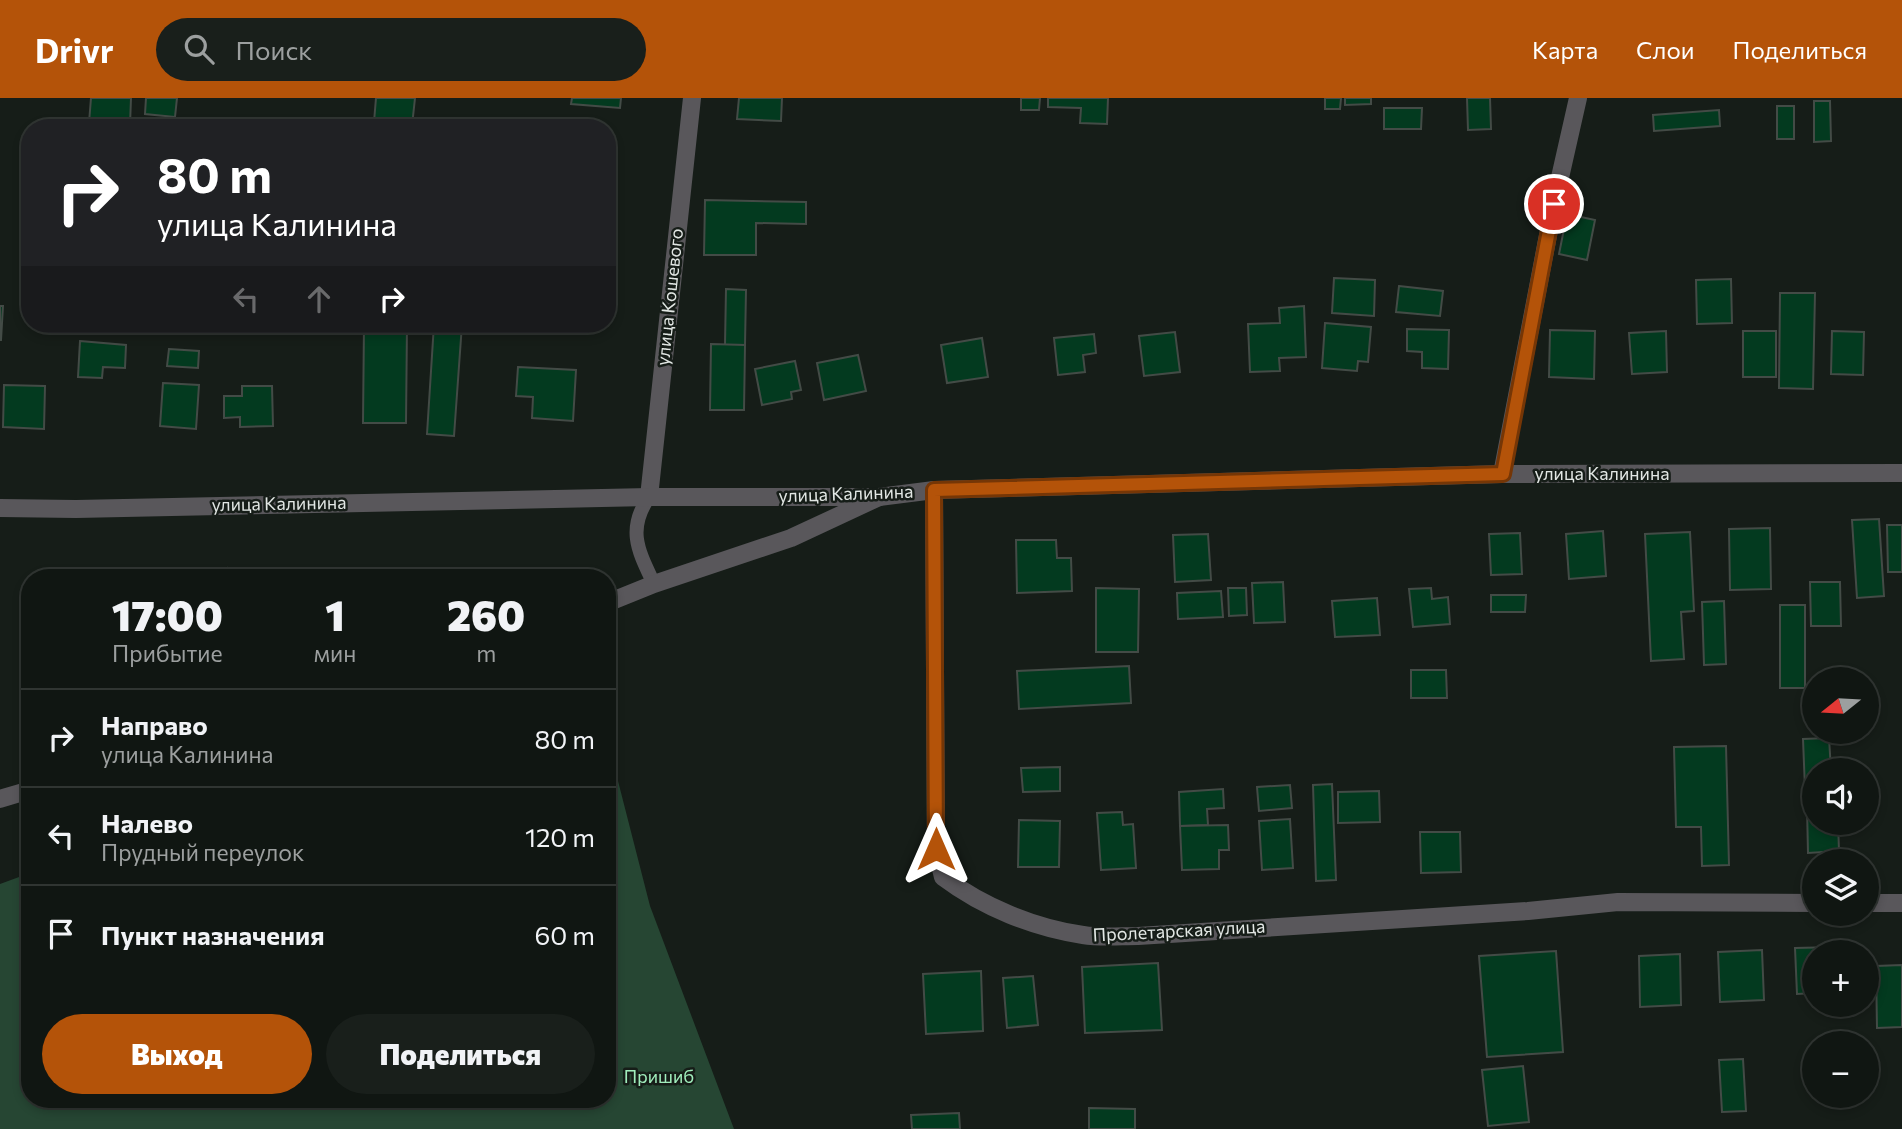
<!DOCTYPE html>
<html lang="ru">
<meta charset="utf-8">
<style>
:root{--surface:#101612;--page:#191f1b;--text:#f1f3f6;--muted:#9c9f9f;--line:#303532;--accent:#b45309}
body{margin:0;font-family:Commissioner,sans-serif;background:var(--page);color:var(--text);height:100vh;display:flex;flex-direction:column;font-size:26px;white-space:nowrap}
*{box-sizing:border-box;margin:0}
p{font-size:23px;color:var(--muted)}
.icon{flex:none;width:38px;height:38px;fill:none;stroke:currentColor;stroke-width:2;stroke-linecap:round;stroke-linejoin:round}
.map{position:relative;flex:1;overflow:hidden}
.sheet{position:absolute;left:21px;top:471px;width:595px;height:539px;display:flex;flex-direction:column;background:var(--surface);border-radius:28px;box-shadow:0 4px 10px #0003,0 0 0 2px var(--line)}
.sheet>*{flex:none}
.guide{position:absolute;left:21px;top:21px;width:595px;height:214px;border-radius:28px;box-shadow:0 4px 10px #0003,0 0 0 2px var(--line);background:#202124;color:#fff;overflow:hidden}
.needle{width:46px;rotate:252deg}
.controls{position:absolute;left:1802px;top:569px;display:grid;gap:14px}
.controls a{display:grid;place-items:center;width:77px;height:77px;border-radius:50%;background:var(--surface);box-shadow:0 4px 10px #0003,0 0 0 2px var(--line);font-size:35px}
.pin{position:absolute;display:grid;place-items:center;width:60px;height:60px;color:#fff;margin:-30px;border:4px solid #fff;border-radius:50%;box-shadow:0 2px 7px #0007}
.me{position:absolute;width:77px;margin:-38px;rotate:0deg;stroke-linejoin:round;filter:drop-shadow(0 0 5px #0008)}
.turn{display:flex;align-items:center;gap:24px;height:147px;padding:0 21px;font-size:32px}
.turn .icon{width:91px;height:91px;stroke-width:2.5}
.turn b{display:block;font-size:49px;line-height:60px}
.lanes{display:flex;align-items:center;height:66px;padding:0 21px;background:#0003;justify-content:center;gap:35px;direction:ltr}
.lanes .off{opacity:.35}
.eta{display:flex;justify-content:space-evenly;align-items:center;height:119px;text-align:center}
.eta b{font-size:42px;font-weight:800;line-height:49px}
.cta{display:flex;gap:14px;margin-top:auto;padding:14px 21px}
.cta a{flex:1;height:80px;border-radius:42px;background:var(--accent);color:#fff;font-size:28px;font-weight:800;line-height:80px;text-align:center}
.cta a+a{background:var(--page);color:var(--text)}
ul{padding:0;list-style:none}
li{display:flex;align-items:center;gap:21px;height:98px;padding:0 21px;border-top:2px solid var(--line)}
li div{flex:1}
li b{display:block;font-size:26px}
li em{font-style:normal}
header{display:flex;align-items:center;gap:42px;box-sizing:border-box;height:98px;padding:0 35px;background:var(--accent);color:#fff}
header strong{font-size:33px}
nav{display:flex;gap:38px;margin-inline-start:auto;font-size:24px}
.search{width:490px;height:63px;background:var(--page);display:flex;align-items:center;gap:18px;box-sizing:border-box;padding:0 24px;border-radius:38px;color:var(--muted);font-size:26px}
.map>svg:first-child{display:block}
.green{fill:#264633}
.building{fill:#033a1f;stroke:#434b46;stroke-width:2}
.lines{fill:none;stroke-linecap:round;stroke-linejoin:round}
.service{stroke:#59575b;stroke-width:14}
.minor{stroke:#59575b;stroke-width:18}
.tertiary{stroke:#59575b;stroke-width:18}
.route-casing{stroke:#753606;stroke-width:18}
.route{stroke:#b45309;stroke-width:12}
.labels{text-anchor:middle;stroke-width:5;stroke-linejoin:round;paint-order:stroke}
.street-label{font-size:18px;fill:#e2e7e4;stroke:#161d18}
.park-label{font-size:18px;fill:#a0edbc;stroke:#161d18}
</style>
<header>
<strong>Drivr</strong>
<div class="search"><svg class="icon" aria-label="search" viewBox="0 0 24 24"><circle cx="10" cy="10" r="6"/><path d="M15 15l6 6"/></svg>Поиск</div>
<nav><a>Карта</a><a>Слои</a><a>Поделиться</a></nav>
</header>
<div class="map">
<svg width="1902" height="1031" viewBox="0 0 1902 1031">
<rect width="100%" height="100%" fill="#161d18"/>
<polygon class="green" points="607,640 650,808 734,1031 0,1031 0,786 30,775 30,1001 607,1001"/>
<g class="building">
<polygon points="91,0 131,0 130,27 89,25"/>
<polygon points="146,0 177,0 175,19 145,16"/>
<polygon points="376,0 415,0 412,28 374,24"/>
<polygon points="572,0 621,0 620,10 571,6"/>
<polygon points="739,0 782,0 781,23 737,21"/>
<polygon points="1021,0 1040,0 1039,12 1021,12"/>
<polygon points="1048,0 1108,0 1107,26 1080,25 1081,10 1048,9"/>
<polygon points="1325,0 1341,0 1340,11 1325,11"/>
<polygon points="1345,0 1371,0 1371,6 1345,7"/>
<polygon points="1467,0 1490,0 1491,31 1468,32"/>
<polygon points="1814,3 1830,3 1831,43 1814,44"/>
<rect x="1777" y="8" width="17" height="33"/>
<polygon points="1384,10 1422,10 1421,31 1384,31"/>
<polygon points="1719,12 1720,28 1654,33 1653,17"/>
<polygon points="705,102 806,104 806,126 756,125 756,157 704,157"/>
<polygon points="1567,116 1595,122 1587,162 1559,156"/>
<polygon points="1334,180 1375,182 1374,218 1332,215"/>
<polygon points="1731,181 1732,225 1697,226 1696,182"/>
<polygon points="1399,188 1443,193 1440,218 1396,214"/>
<polygon points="726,191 746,192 745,247 725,247"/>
<polygon points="1780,195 1815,195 1813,291 1779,290"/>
<polygon points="0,208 3,208 1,242 0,242"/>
<polygon points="1304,208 1306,259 1279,260 1280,273 1250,274 1248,226 1280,225 1279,210"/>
<polygon points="1325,225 1371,229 1368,264 1358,263 1357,273 1322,270"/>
<polygon points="364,226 407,226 406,325 363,325"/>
<polygon points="434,226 462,226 454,338 427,336"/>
<polygon points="1407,231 1449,232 1448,271 1422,270 1422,254 1407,253"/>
<polygon points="1550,232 1595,233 1594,281 1549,279"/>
<polygon points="1666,233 1667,274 1632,276 1629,235"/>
<rect x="1743" y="233" width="33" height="46"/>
<polygon points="1832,233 1864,234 1863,277 1831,276"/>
<polygon points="1175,234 1180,274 1144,278 1139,238"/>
<polygon points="1094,236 1096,255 1083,257 1085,274 1058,277 1054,240"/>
<polygon points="982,240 988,279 947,285 941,247"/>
<polygon points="80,243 126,247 125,270 103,269 102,280 78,279"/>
<polygon points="711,246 745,247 744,312 710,312"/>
<polygon points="169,251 199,253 198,270 167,268"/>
<polygon points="858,257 866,293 824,302 817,265"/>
<polygon points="795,263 801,292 791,294 792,301 762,307 755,271"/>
<polygon points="518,269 576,272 573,323 532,320 533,299 516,298"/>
<polygon points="163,285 199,287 196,331 160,328"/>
<polygon points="4,287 45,288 44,331 3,329"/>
<polygon points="242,288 272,288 273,328 240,329 240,319 224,320 224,298 242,298"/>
<polygon points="1879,421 1884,498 1857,500 1852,422"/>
<polygon points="1887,427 1902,427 1902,474 1888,474"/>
<polygon points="1770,430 1771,491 1730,492 1729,431"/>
<polygon points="1603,433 1606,478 1569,481 1566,436"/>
<polygon points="1690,434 1694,513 1681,514 1684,561 1651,563 1645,436"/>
<polygon points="1520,435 1522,476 1491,477 1489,436"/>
<polygon points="1208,436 1211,482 1175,484 1173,437"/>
<polygon points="1016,442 1056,442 1057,460 1071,460 1072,493 1017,495"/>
<polygon points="227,470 229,480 207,480 206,475"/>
<polygon points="1283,484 1285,524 1254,525 1252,485"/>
<polygon points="1810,484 1840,484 1841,528 1811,528"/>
<polygon points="1096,490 1139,491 1138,554 1096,554"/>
<polygon points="1228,490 1246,490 1247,517 1229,518"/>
<polygon points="1431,490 1432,501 1448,499 1450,526 1413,529 1409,491"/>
<polygon points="1221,493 1223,519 1178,521 1177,495"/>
<polygon points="1491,497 1526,497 1525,514 1491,514"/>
<polygon points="1377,500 1380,537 1335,539 1332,503"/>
<polygon points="1724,503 1726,566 1704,567 1702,504"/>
<rect x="1780" y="507" width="25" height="83"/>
<polygon points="1129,568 1131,605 1019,611 1017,573"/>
<polygon points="1411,572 1446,572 1447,600 1411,600"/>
<polygon points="1829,640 1831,672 1815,672 1815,690 1805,691 1803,641"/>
<polygon points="1726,648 1729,767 1702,768 1701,729 1676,729 1674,649"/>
<polygon points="1060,669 1060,693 1023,694 1021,670"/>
<polygon points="1332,686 1336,782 1316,783 1313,687"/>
<polygon points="1290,687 1292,710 1259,713 1257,689"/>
<polygon points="1223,691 1224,710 1207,711 1208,727 1180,728 1179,694"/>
<polygon points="1379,693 1380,724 1338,725 1338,694"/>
<polygon points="1815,708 1815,724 1838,724 1839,753 1808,755 1807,709"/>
<polygon points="1122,714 1123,727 1133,726 1136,770 1101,772 1097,715"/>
<polygon points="1290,721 1293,770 1262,772 1259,723"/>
<polygon points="1019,722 1060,723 1059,769 1018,769"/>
<polygon points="1228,727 1229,752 1219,752 1219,771 1182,772 1180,728"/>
<polygon points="1420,734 1460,734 1461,774 1421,775"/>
<polygon points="1837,849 1837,854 1815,854 1815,895 1797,896 1795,850"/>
<polygon points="1762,852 1764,902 1720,904 1718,854"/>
<polygon points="1556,853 1563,954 1487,959 1479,858"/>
<polygon points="1680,856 1681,907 1640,909 1639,858"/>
<polygon points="1158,865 1162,932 1085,935 1082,869"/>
<polygon points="1902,867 1902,929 1877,930 1876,868"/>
<polygon points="981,873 983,933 926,936 923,876"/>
<polygon points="1033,878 1038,927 1007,930 1003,880"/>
<polygon points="1743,961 1746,1013 1722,1014 1719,962"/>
<polygon points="1523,968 1529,1024 1488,1028 1482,972"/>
<polygon points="1089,1010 1135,1011 1135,1031 1089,1031"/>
<polygon points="959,1015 960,1031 912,1031 911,1017"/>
</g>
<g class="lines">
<path class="service" d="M649 399C626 432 639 454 654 486"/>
<g class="minor">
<polyline points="1502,376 1554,106 1578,0"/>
<path d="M934 392 936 751 943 779C983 809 1034 830 1083 837 1101 840 1120 838 1138 838L1528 813 1618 804 1815 805"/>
<polyline points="649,399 692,0"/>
<polyline points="607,505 654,486 791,440 879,399"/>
<polyline points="0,701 30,692"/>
<polyline points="1867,805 1902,805"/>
</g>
<polyline class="tertiary" points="0,410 76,411 649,399 879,399 934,392 1502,376 1902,375"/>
</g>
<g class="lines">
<defs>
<polyline id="route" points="936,751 934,392 1503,376 1554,106"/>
</defs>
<use href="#route" class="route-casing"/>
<use href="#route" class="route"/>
</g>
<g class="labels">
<g class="street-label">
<text transform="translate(670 199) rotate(-84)" y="6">улица Кошевого</text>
<text x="1602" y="382">улица Калинина</text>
<text transform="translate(846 396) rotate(-2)" y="6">улица Калинина</text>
<text transform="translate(279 406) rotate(-1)" y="6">улица Калинина</text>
<text transform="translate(1179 833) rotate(-3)" y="6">Пролетарская улица</text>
</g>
<g class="park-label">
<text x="659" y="985">Пришиб</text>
</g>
</g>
</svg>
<div class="controls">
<a><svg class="needle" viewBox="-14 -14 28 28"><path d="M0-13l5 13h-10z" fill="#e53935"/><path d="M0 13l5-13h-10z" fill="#9c9f9f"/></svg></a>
<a><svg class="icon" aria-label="sound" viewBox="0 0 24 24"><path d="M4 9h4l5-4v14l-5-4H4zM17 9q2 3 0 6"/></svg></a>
<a><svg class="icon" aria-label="layers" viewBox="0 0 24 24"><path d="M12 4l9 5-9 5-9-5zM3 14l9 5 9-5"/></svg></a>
<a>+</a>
<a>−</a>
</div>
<div class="pin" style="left:1554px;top:106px;background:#d93025"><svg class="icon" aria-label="arrive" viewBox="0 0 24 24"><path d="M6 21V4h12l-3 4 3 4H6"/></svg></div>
<svg class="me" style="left:936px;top:751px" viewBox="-20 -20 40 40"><path d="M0-17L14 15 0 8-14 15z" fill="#b45309" stroke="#fff" stroke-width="4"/></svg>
<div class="guide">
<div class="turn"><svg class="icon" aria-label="right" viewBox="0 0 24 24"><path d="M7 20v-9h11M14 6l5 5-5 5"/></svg><div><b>80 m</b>улица Калинина</div></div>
<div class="lanes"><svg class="icon off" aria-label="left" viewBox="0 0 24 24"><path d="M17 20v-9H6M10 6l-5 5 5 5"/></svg><svg class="icon off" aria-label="ahead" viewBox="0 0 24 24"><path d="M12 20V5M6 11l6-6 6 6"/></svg><svg class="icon" aria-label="right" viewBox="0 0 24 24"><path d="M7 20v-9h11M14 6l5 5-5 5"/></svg></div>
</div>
<section class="sheet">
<div class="eta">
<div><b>17:00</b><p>Прибытие</p></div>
<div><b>1</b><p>мин</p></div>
<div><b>260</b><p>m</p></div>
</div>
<ul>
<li><svg class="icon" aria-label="right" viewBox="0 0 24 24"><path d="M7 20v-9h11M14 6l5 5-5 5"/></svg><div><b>Направо</b><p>улица Калинина</p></div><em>80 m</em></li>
<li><svg class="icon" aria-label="left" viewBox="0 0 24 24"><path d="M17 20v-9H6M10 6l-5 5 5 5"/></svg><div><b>Налево</b><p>Прудный переулок</p></div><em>120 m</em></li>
<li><svg class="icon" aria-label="arrive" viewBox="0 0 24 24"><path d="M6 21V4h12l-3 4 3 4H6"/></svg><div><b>Пункт назначения</b></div><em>60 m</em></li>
</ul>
<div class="cta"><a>Выход</a><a>Поделиться</a></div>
</section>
</div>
